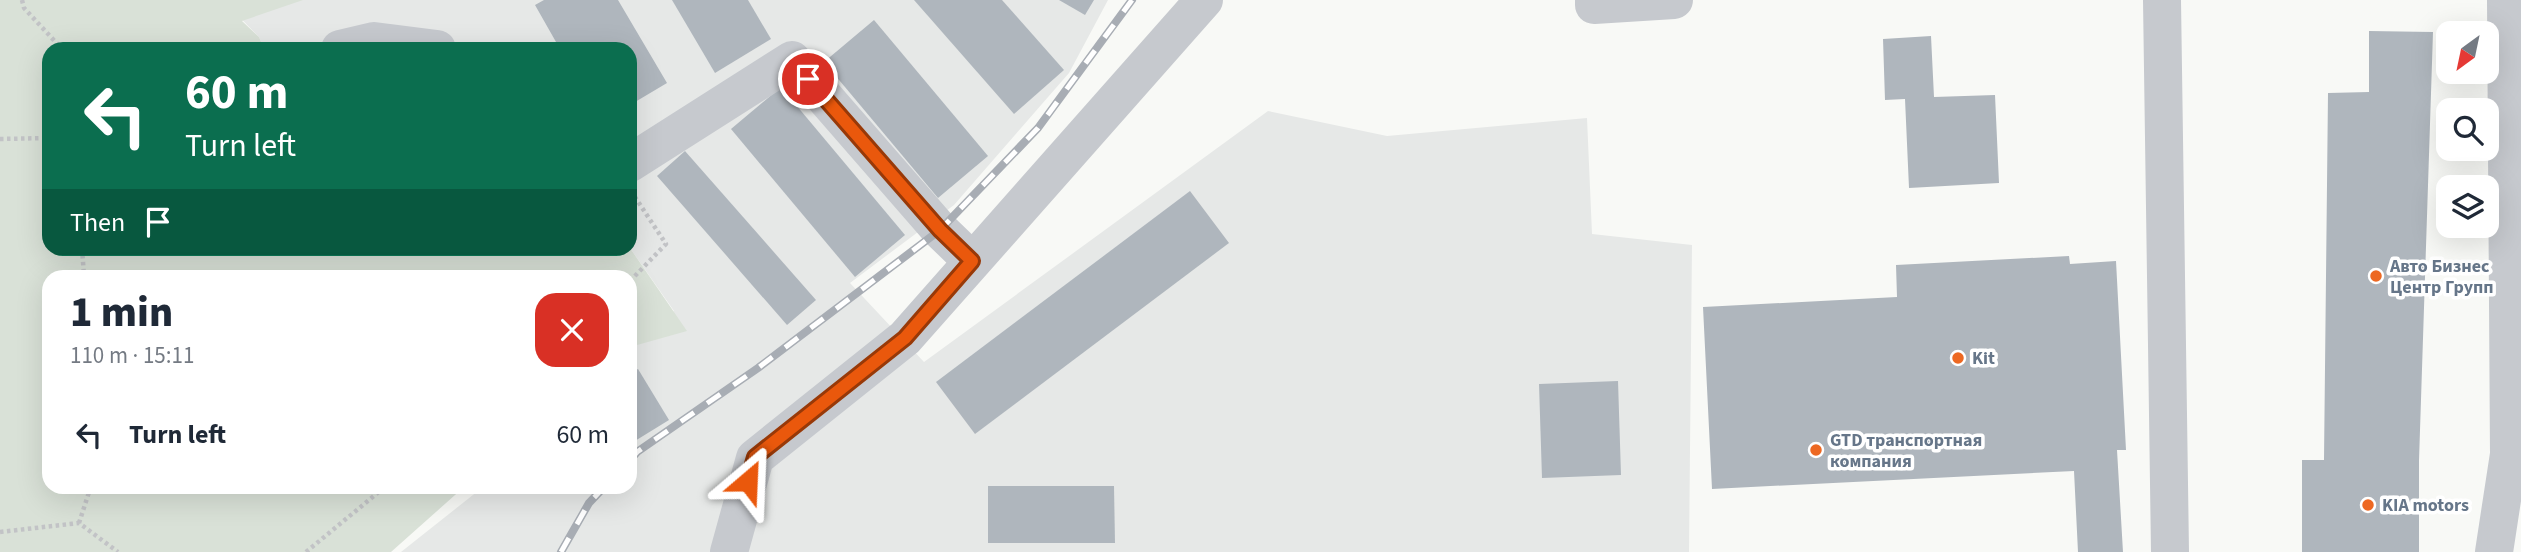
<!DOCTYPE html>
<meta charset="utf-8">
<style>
:root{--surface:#fff;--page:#f2f2f3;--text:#1f2937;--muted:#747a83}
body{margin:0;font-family:"Source Sans 3",sans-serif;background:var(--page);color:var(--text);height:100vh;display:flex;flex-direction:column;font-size:26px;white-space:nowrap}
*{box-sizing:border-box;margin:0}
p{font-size:23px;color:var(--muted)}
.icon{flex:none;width:38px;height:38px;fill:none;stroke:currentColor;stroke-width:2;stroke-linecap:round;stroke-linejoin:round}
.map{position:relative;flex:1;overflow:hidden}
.panel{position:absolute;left:42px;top:270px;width:595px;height:224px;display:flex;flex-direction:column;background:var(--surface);border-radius:21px;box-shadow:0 7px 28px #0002}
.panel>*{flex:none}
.top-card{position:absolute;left:42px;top:42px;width:595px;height:214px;border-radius:21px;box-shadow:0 7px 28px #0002;background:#0b6e4f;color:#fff;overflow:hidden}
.needle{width:46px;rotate:213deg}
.tools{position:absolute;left:2436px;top:21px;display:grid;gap:14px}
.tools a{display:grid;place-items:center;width:63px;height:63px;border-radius:14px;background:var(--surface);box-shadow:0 7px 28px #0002;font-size:35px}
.pin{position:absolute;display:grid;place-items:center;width:60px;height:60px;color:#fff;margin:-30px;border:4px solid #fff;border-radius:50%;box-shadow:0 2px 7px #0007}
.me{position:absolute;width:77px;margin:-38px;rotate:26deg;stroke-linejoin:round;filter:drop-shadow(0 0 5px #0008)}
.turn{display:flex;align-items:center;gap:24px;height:147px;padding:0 28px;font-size:32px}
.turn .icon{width:91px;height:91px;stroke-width:2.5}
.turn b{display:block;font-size:49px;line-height:60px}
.then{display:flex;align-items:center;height:66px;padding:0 28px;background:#0003;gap:14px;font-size:26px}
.round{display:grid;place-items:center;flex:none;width:74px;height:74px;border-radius:21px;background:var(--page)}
.headline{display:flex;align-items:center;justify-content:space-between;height:119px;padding:0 28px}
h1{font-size:42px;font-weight:800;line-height:52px}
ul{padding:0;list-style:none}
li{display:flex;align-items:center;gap:21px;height:91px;padding:0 28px}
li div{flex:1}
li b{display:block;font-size:26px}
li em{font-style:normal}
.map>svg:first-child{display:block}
.built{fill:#e6e8e7}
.green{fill:#d9e1d7}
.building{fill:#afb6bd}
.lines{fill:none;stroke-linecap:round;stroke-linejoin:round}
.path{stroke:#c2c3c6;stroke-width:4.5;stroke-dasharray:3.5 3.5;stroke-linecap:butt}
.minor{stroke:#c6c9ce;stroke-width:38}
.rail-casing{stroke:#a8adb4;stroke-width:8}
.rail{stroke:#fff;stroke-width:5;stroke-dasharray:16;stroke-linecap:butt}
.route-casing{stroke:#983908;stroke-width:18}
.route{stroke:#ea580c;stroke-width:12}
.poi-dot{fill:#ed6822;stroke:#fff;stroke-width:2.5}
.labels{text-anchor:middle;stroke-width:7;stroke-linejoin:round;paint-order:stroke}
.poi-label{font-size:18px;font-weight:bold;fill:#667689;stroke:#fff;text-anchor:start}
</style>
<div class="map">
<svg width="2521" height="552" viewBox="0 0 2521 552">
<rect width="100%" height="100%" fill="#f8f9f6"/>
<polygon class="built" points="223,0 1108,0 1069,73 954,205 850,283 924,362 1268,111 1387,136 1587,118 1592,234 1692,245 1689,552 401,552 483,487 630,486 630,338 674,311 630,248 630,49 264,49 259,37"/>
<polygon class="green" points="0,0 303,0 242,21 259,37 264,49 49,49 49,248 630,248 687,331 630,347 630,276 49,276 49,486 464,487 391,552 0,552"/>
<g class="building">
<polygon points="544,0 618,0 667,83 630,105 630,49 560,49 535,5"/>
<polygon points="672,0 748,0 771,39 715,73"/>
<polygon points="914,0 1002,0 1064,70 1014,114"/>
<polygon points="1059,0 1094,0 1085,15"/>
<polygon points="874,20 988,156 938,198 824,62"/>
<polygon points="2369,31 2433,32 2419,461 2419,552 2302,552 2302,460 2324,460 2328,93 2369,92"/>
<polygon points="1931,36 1934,97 1995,95 1999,183 1909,188 1905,99 1885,100 1883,39"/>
<polygon points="781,87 905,235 855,277 731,129"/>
<polygon points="685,151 816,300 787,325 657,176"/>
<polygon points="1190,191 1229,243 975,434 936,382"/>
<polygon points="2069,256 2070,264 2116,261 2126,450 2117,450 2123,552 2078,552 2074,471 1712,489 1703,307 1897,297 1896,265"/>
<polygon points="638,369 669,420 630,444 630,373"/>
<polygon points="1618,381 1621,475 1542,478 1539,384"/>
<polygon points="988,486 1114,486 1115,543 988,543"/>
</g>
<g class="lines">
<g class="path">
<polyline points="22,0 24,8 62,49"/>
<polyline points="0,139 49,138"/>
<polyline points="82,248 84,276"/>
<polyline points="630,281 666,244 635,197"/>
<polyline points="79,523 91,486"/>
<polyline points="0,532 79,523 118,552"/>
<polyline points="306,552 386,486"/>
</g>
<g class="minor">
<polyline points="1594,0 1594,5 1674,0"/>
<polyline points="2162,0 2170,552"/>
<polyline points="340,49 374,41 437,49"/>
<polyline points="630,163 792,60 940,230 972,261"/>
<polyline points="729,552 755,458 905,338 1204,0"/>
<polyline points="2494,552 2509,454 2506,0"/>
</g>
<defs>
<g id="rail">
<polyline points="630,460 637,452 758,368 940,230 1038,128 1132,0"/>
<polyline points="561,552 589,503 605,486"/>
</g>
</defs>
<use href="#rail" class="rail-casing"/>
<use href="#rail" class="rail"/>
</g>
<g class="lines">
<defs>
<polyline id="route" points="748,481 755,457 905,338 972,261 940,230 808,79"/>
</defs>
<use href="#route" class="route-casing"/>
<use href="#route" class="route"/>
</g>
<g class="poi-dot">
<circle cx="2376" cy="276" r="7"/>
<circle cx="1958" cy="358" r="7"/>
<circle cx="1816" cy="450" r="7"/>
<circle cx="2368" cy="505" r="7"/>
</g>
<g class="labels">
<g class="poi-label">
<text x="2390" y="272">Авто Бизнес<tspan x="2390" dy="21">Центр Групп</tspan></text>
<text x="1972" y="364">Kit</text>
<text x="1830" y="446">GTD транспортная<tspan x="1830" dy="21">компания</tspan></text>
<text x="2382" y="511">KIA motors</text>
</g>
</g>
</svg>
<div class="tools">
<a><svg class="needle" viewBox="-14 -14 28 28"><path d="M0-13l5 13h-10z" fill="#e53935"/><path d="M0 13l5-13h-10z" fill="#747a83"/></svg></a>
<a><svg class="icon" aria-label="search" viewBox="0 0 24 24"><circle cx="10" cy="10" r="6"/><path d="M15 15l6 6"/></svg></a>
<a><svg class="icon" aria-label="layers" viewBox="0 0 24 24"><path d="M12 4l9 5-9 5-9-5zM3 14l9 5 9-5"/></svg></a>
</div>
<div class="pin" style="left:808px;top:79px;background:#d93025"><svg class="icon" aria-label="arrive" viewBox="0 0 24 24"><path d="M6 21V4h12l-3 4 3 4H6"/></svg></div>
<svg class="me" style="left:748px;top:481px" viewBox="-20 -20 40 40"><path d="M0-17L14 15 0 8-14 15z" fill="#ea580c" stroke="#fff" stroke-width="4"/></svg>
<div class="top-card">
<div class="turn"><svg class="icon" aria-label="left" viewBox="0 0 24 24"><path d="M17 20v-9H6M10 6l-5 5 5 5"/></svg><div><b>60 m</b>Turn left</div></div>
<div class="then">Then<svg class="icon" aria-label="arrive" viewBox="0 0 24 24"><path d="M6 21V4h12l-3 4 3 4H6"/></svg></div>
</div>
<section class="panel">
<div class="headline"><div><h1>1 min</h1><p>110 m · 15:11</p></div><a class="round" style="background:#d93025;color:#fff"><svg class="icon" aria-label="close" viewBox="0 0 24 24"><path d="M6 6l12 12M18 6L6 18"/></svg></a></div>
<ul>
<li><svg class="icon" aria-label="left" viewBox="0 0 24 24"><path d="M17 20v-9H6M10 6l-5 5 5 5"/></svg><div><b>Turn left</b></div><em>60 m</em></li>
</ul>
</section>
</div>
